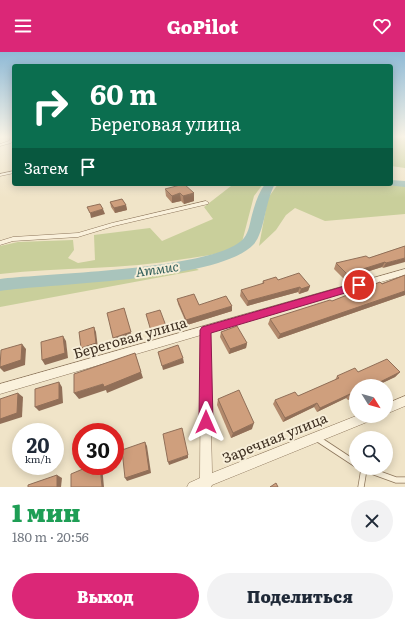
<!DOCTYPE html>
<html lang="ru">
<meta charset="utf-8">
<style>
:root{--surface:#fff;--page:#f2f2f3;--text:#1f2937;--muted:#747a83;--accent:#db2777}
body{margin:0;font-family:Literata,serif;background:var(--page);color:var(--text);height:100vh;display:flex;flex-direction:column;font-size:15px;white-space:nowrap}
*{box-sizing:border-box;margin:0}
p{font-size:13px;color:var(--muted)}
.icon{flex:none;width:22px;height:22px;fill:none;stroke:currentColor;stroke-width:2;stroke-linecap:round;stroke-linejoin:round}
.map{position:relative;height:435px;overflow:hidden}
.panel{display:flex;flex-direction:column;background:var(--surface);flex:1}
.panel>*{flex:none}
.top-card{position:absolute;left:12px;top:12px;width:381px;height:122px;border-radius:4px;box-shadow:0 2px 10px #0003;background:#0b6e4f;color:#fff;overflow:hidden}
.needle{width:26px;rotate:127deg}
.tools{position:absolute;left:349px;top:327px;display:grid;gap:8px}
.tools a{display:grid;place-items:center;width:44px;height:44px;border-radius:50%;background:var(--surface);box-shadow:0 2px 10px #0003;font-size:20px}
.speed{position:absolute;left:12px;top:371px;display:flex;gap:8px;font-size:20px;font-weight:700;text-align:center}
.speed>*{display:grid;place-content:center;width:52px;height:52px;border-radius:50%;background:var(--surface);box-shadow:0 2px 10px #0003;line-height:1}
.speed small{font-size:10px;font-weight:400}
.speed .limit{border:6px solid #d22;background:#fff;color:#111}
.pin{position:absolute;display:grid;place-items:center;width:34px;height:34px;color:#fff;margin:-17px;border:2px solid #fff;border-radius:50%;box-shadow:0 1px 4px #0007}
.me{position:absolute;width:44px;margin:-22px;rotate:0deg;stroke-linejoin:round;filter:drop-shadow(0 0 3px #0008)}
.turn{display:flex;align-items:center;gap:14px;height:84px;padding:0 12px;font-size:18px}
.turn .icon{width:52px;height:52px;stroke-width:2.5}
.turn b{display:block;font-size:28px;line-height:34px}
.then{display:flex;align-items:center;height:38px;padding:0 12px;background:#0003;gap:8px;font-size:15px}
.round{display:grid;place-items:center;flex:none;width:42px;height:42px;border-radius:21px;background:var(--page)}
.overview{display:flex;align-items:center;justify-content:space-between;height:68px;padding:0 12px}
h1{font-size:24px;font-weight:800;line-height:30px;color:#1e9e55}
.action{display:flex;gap:8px;margin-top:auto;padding:8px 12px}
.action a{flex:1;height:46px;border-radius:24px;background:var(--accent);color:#fff;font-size:16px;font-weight:800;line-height:46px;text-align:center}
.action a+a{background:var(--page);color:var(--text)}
header{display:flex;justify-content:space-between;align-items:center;height:52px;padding:0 12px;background:var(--accent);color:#fff;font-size:18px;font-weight:800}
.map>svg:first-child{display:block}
.green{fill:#c9cf9b}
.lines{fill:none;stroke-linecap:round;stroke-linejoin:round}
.river{fill:#a9c4bc;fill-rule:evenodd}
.lane-casing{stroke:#8d765c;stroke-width:7}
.street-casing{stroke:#8d765c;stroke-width:1}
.lane{stroke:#faf1dc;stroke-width:5.5}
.street{fill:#faf1dc;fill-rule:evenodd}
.wall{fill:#b2896c}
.shaded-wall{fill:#916f58}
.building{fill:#cf9f7d;stroke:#916f58}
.route{fill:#db2777;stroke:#8e194d}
.labels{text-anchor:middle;stroke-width:4;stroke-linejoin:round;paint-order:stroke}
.water-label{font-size:13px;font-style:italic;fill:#2f5d5a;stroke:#f7eed8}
.near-street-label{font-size:14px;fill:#3d2e20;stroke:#f7eed8}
</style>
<header><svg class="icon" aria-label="menu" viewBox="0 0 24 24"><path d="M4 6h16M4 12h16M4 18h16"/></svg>GoPilot<svg class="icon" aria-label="heart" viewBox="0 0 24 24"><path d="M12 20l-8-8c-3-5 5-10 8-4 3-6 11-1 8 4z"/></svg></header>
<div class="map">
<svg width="405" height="435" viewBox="0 0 405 435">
<rect width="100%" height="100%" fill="#f0e4c8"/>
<g class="green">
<polygon points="391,85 405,85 405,116 391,114"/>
<path d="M230 132H263L254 144 242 190C227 203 202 204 184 207 123 218 61 215 0 222V194L18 190 73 188 74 198 68 206 78 211 95 208 94 183 150 176 162 189 213 167 204 155 231 134Z"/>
<polygon points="278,132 405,133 405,162 325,169 295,156 286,163 276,178 259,194 268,146"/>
<polygon points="193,215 199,218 0,255 0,237 25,231 69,227 92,229 126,225"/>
</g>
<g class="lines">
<g class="river">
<polygon points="391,128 405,129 405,135 387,133 386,132 391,132"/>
<path d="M265 132H275C265 149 265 179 254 192 221 229 54 231 0 239V227C47 221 218 218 244 186 249 180 250 170 252 163 255 152 258 142 265 132Z"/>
</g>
<defs>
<g id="lane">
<polyline points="318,387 356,412"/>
<polyline points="363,416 396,428 405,428"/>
<polyline points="361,435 364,417"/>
</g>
<g id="street">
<polygon points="11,85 14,85 11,91 0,94 0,92 9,89"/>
<polygon points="14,119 14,121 0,124 0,122"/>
<polygon points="206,149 209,151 208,152 114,174 78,185 13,189 0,193 0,189 13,185 78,181 112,171"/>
<polygon points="405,217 405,223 209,280 212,421 356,364 373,364 372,368 212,433 211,435 187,435 189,431 200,426 201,283 0,342 0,332"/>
<polygon points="405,344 405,354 386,362 386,352"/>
</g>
</defs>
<use href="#lane" class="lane-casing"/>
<use href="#street" class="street-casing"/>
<use href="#lane" class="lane"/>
<use href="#street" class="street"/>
</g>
<g class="wall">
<polygon points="165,137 194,141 194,149 184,152 181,149 172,151 166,144"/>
<polygon points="110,150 126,153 127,158 115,161 111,155"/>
<polygon points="405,194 383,216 382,215 344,227 334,217 336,211 369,206"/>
<polygon points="405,223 405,243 278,287 268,272 270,267 332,249"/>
<polygon points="278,228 310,234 308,239 299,242 298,240 247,254 240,244 241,238 262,232 263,229"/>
<polygon points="177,247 199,253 232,259 187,273 178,252"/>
<polygon points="221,280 247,291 246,296 229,302 220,285"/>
<polygon points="358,320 400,320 395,325 376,334 356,334 356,344 348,348 346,346 317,360 314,355 283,370 273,352 275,348 298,344 335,328 337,324"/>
<polygon points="218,347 252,377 231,386 217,353"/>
</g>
<g class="shaded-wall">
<polygon points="206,132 213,132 206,134"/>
<polygon points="180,141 181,149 172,151 172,144"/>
<polygon points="194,141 194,149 184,152 183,144"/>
<polygon points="126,153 127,158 115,161 114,156"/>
<polygon points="103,157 105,162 91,166 90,161"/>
<polygon points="405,206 405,210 383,216 386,211"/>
<polygon points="385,210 382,215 344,227 347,222"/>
<polygon points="310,234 308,239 299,242 301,237"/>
<polygon points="300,235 298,240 247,254 248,249"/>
<polygon points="405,239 405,243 278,287 280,282"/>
<polygon points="232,254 232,259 187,273 186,268"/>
<polygon points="124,256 132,285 115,291 113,286"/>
<polygon points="166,274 167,279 152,284 151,279"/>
<polygon points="94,275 96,280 98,296 84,301 81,296"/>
<polygon points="63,284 66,289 68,306 45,313 42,308"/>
<polygon points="247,291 246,296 229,302 230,297"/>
<polygon points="22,292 26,297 25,313 4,320 0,316 0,315"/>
<polygon points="135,301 143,326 107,341 106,338 79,347 74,341 103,332"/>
<polygon points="183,306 184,311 163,318 162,314"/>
<polygon points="400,320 395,325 376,334 372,334"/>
<polygon points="59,330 62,335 63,351 39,359 35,355"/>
<polygon points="18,341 23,345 22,365 0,372 0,367"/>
<polygon points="350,342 346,346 317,360 320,356"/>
<polygon points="356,342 356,344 348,348 352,344"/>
<polygon points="317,351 314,355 283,370 285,366"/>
<polygon points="254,371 252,377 231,386 233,381"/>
<polygon points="145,390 147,394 151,421 127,429 125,426"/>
<polygon points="188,403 188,406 169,413 168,410"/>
<polygon points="100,414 102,414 104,435 102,435"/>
<polygon points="57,423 62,426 61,435 57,435"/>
</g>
<g class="building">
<polygon points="184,132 194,141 183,144 180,141 172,144 165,137"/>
<polygon points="122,147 126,153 114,156 110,150"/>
<polygon points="100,152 103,157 90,161 87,155"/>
<polygon points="405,194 405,206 386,211 385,210 347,222 336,211 366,204 369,206"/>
<polygon points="299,221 310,234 301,237 300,235 248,249 241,238 264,231 263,229 276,225 278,228"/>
<polygon points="405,223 405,239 280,282 270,267 330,248 332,249 380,230 382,232"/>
<polygon points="194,242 199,253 226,244 232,254 186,268 177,247"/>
<polygon points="124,256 131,280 113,286 107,261"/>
<polygon points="160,258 166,274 151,279 146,262"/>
<polygon points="237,274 247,291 230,297 221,280"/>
<polygon points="94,275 96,291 81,296 79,280"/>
<polygon points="63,284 65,301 42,308 41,290"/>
<polygon points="22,292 21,308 0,315 1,298"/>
<polygon points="178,293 183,306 162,314 158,300"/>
<polygon points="135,301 141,320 104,335 103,332 74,341 74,322"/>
<polygon points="387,307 400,320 372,334 356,334 356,342 352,344 350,342 320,356 317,351 285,366 275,348 295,340 298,344 339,326 337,324 355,316 358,320"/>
<polygon points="59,330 59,347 35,355 35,337"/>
<polygon points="239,338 254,371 233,381 218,347"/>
<polygon points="18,341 17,361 0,367 0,347"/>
<polygon points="182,376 188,403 168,410 163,382"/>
<polygon points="145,390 149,418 125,426 122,398"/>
<polygon points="90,414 100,414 102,435 71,435 71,422"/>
<polygon points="57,423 57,435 28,435 28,433"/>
<polygon points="276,431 278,435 270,435"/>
</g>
<linearGradient id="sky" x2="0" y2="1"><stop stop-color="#8fbad6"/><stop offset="0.58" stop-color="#f8f3e6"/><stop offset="1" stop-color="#f8f3e6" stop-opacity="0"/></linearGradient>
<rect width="405" height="146" fill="url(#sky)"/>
<polygon class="route" points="359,230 362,231 364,233 362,236 211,281 213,370 211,374 206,376 201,374 199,370 200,278 202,275"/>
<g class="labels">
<g class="water-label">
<text transform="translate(157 217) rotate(-8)" y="5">Атмис</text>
</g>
<g class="near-street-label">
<text transform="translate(130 286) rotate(-16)" y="5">Береговая улица</text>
<text transform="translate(275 386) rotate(-22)" y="5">Заречная улица</text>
</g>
</g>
</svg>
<div class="tools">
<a><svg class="needle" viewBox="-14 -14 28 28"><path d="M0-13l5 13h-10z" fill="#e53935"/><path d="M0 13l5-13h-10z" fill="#747a83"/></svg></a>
<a><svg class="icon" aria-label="search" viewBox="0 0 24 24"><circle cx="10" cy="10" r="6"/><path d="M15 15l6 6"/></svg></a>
</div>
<div class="speed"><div>20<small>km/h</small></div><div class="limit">30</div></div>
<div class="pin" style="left:359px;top:233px;background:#d93025"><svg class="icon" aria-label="arrive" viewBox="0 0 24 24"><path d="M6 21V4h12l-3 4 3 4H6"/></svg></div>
<svg class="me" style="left:206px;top:370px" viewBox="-20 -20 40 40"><path d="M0-17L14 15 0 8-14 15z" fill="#db2777" stroke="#fff" stroke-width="4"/></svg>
<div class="top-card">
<div class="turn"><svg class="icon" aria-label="right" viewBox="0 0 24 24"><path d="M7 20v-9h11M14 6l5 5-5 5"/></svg><div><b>60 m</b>Береговая улица</div></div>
<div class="then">Затем<svg class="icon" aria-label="arrive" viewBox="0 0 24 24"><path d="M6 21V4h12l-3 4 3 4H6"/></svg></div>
</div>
</div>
<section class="panel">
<div class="overview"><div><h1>1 мин</h1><p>180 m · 20:56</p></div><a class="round"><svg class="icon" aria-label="close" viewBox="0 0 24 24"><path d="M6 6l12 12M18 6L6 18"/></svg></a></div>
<div class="action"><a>Выход</a><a>Поделиться</a></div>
</section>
